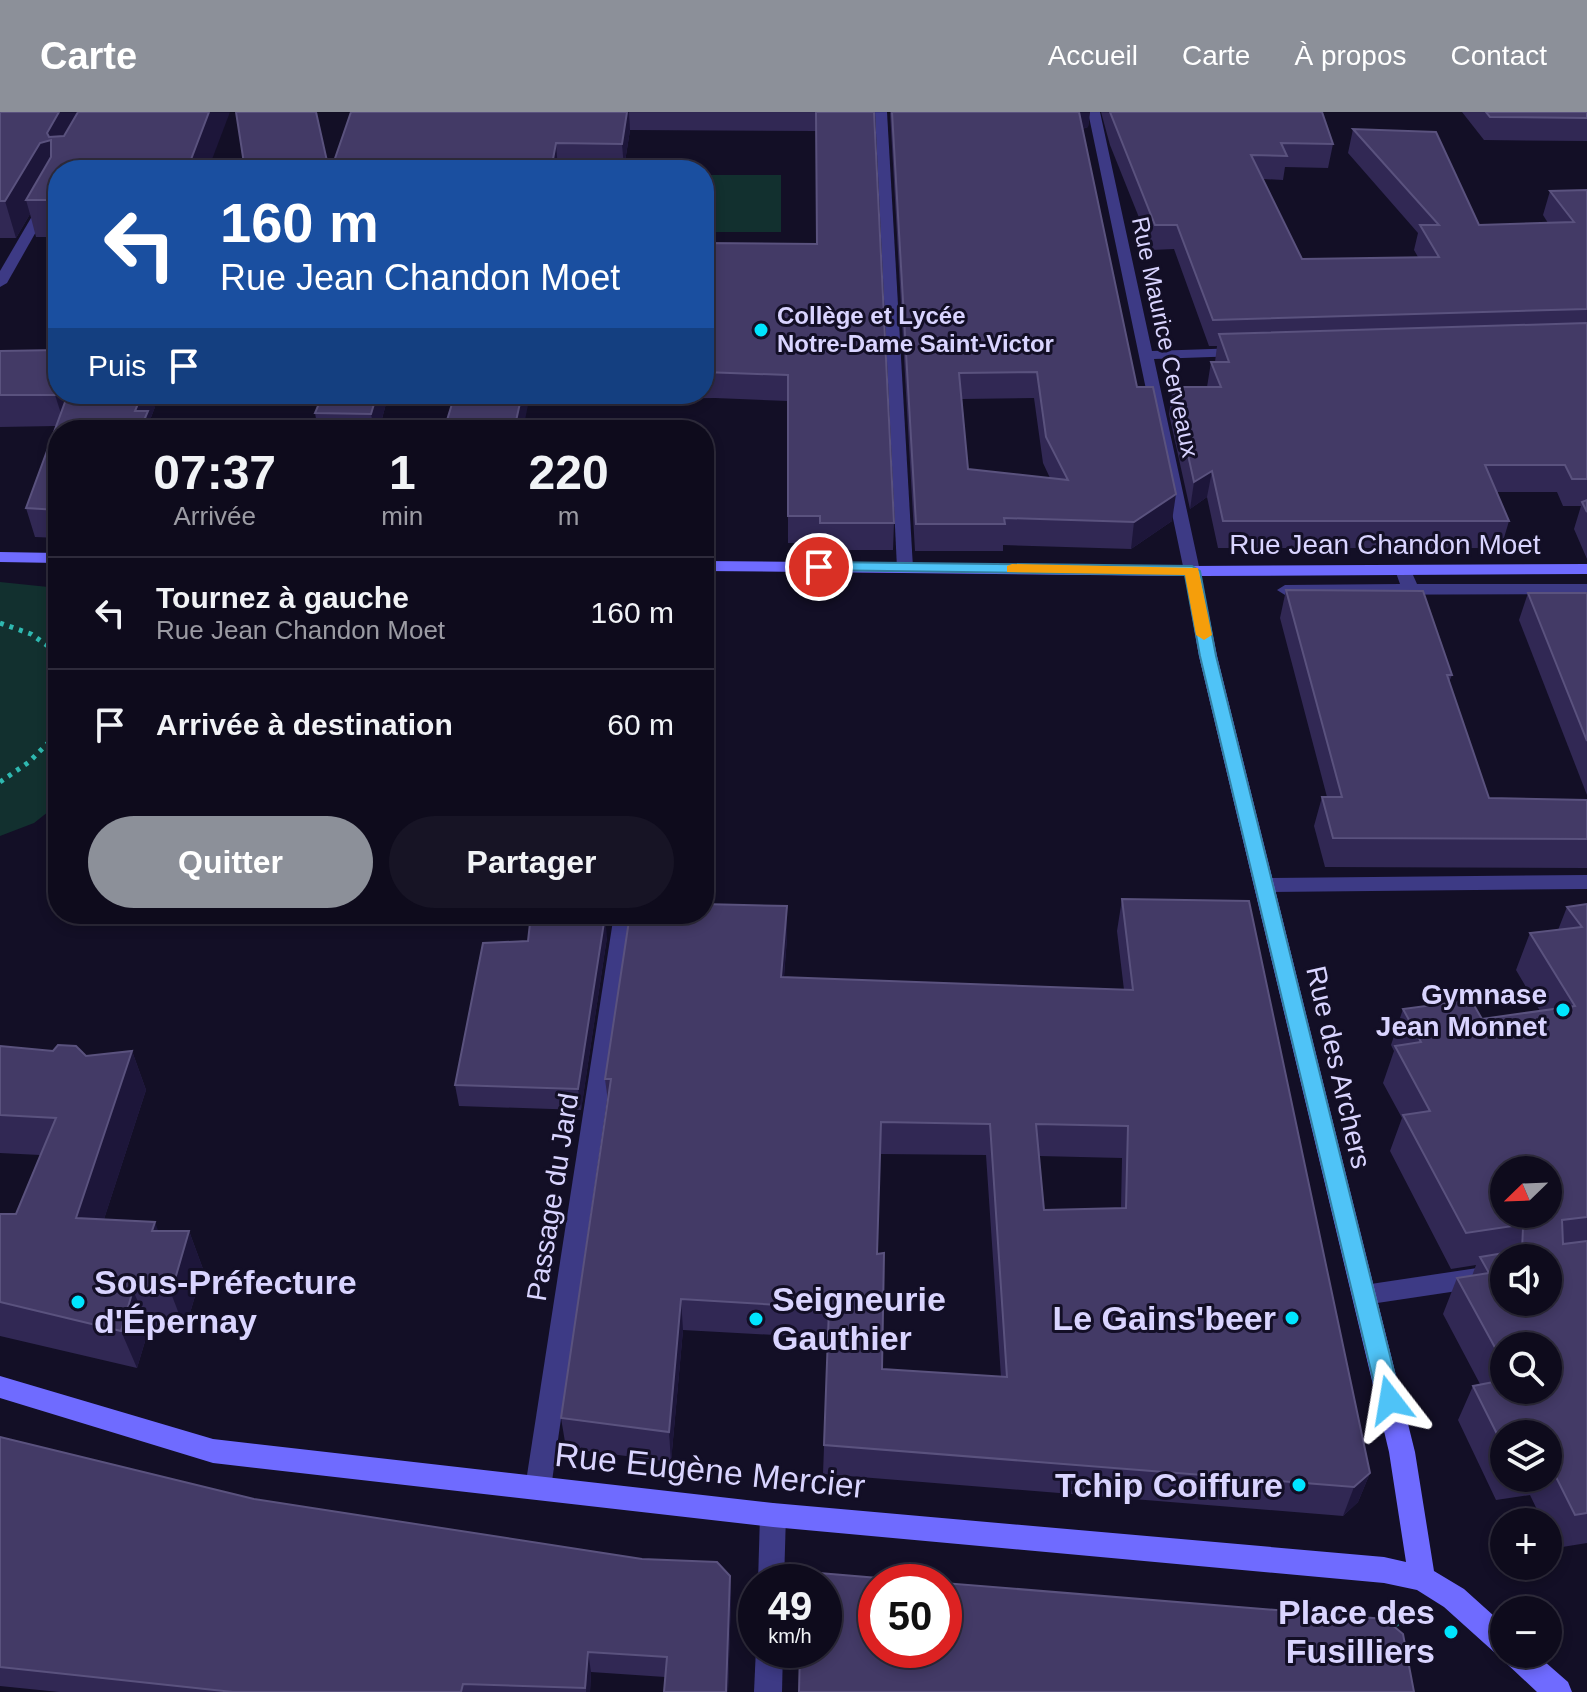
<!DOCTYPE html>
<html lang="fr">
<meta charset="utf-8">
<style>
:root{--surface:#0e0b1c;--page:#171425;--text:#f1f3f6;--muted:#9b9ba3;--line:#2e2b3b;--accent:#8c9099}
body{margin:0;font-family:Arial,sans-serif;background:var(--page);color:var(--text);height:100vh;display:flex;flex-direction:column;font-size:30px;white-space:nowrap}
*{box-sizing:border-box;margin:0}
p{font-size:26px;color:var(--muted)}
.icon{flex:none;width:44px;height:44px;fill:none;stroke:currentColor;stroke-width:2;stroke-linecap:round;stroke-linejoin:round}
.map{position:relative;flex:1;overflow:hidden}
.drawer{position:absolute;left:48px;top:308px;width:666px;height:504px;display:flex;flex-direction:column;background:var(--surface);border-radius:32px;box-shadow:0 4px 12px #0003,0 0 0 2px var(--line)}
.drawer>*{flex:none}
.top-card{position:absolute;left:48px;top:48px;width:666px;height:244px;border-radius:32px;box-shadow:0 4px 12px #0003,0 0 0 2px var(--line);background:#1a4fa0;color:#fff;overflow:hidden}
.needle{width:52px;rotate:247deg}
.controls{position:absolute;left:1490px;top:1044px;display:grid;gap:16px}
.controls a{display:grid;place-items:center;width:72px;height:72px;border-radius:50%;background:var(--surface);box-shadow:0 4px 12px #0003,0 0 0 2px var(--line);font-size:40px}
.speed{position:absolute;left:738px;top:1452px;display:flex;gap:16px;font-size:40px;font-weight:700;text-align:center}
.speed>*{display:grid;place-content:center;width:104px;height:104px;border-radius:50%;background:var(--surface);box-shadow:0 4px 12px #0003,0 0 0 2px var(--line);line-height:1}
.speed small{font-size:20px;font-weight:400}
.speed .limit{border:12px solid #d22;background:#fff;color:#111}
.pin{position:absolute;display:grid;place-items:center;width:68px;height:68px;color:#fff;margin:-34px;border:4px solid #fff;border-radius:50%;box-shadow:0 2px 8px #0007}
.me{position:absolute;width:88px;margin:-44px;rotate:346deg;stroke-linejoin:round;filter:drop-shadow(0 0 6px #0008)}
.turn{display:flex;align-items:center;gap:28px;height:168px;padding:0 40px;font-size:36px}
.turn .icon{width:104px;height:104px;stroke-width:2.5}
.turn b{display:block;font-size:56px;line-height:68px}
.then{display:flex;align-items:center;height:76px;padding:0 40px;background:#0003;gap:16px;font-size:30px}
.eta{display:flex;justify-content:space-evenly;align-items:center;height:136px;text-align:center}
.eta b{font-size:48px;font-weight:600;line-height:56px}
.cta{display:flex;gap:16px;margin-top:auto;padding:16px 40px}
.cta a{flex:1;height:92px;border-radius:48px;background:var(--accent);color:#fff;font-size:32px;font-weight:600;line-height:92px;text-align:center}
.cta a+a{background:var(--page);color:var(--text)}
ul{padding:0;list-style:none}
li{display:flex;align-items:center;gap:24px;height:112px;padding:0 40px;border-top:2px solid var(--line)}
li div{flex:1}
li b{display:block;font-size:30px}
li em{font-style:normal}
header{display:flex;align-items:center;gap:48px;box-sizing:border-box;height:112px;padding:0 40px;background:var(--accent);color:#fff}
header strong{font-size:38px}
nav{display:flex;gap:44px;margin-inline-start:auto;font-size:28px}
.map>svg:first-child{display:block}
.green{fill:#12302f}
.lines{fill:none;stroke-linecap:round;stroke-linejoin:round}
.path-far1{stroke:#2fb8b0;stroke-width:5;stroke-dasharray:4 6;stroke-linecap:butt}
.path{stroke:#2fb8b0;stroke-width:6;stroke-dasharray:5 7;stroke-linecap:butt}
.lane{fill:#3d3a85;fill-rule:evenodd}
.street{fill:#3d3a85;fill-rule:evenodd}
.secondary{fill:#6f6bff;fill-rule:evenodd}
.wall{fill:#312854;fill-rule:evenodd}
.shaded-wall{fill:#1d163a}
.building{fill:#433a66;stroke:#5a527e;stroke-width:2;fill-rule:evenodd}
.route{fill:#4fc3f7;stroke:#337fa1;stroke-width:2}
.slow{fill:#f59e0b}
.poi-dot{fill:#00e5ff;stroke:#130f26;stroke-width:3}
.labels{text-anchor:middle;stroke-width:6;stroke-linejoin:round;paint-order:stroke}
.far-poi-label{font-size:24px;font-weight:bold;fill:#d9d4ff;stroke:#130f26;text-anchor:start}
.far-street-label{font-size:24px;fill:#d9d4ff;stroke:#130f26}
.street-label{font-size:28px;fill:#d9d4ff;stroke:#130f26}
.poi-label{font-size:28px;font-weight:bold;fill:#d9d4ff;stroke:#130f26;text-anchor:end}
.near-poi-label{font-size:34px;font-weight:bold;fill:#d9d4ff;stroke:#130f26;text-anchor:end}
.near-street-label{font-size:34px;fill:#d9d4ff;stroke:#130f26}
</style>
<header>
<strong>Carte</strong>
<nav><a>Accueil</a><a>Carte</a><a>À propos</a><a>Contact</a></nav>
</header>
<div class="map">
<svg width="1587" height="1580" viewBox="0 0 1587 1580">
<rect width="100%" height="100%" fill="#130f26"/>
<g class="green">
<rect x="704" y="63" width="77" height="57"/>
<polygon points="0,470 58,476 58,692 34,711 0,724"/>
</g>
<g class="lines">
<g class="path-far1">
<polyline points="0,511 31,522 58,541"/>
<polyline points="0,670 29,650 58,621"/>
</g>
<polyline class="path" points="1392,1498 1397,1520"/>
<g class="lane">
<polygon points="1403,453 1409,454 1417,472 1587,472 1587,482 1285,483 1277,478 1285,473 1400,472 1395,458"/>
<polygon points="1504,1152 1504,1172 1364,1193 1356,1190 1352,1183 1356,1176 1364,1173"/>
</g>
<g class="street">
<polygon points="875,0 887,0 913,456 905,461 897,456"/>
<polygon points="1088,0 1100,0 1152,239 1240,236 1247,240 1240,244 1154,247 1200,459 1192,464 1184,459"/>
<polygon points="58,66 58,81 7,171 0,175 0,159 52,70"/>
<polygon points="1587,763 1587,777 1266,780 1256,773 1266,766"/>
<polygon points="614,802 634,802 551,1376 547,1384 538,1388 529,1384 525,1376"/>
<polygon points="773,1391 782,1394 786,1403 784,1470 758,1470 760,1403 764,1394"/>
<polygon points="756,1536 783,1538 782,1580 754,1580"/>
</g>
<g class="secondary">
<polygon points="0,440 58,441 58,451 0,450"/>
<polygon points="704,449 1192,454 1587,452 1587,462 1201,464 1217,544 1415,1340 1434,1459 1464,1477 1504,1513 1504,1542 1536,1542 1568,1570 1572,1580 1537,1580 1506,1551 1503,1544 1494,1540 1444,1495 1417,1478 1384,1471 773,1415 213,1351 0,1286 0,1264 213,1327 773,1391 1384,1445 1406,1450 1389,1340 1199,544 1185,464 704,459"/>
</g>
</g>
<g class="wall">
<polygon points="0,0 58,58 58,125 36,125 30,102 16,126 0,126"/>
<polygon points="351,0 874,0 894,411 893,438 819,438 819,431 788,431 788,289 715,286 453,289 387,288 379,318 318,318 315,301 323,282 704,282 704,131 817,132 816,19 630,18 624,56 558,55"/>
<path d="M890 0H1090L1088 15 1082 17 1137 275 1172 409 1131 437 1003 433V439H915ZM1034 286 1043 351 1050 366 968 357 962 287Z"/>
<polygon points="1101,0 1322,0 1333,32 1328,56 1285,55 1283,68 1263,67 1302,147 1418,145 1414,138 1418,121 1348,41 1353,17 1479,113 1548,111 1543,103 1550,79 1587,78 1587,447 1574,417 1581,394 1563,394 1557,380 1496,380 1509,409 1501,436 1218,436 1207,385 1190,397 1169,302 1173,275 1207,275 1211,250 1215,250 1217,234 1209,234 1174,137 1152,138 1110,33"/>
<polygon points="1462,0 1587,0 1587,29 1484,28"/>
<polygon points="0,239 58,282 155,295 150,308 153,318 58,318 58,426 35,425 26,396 56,314 0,315"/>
<polygon points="1286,478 1452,563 1449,570 1489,686 1587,688 1587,756 1325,755 1314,714 1322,685 1327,685 1280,506"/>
<polygon points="1528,481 1587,481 1587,683 1519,508"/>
<path d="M1122 787 1370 1361 1358 1390 1343 1404 823 1362 828 1226 683 1218 671 1350 566 1336 561 1306 608 990 605 967 702 804 787 794V826L784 865 1124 878 1117 819ZM880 1042 986 1043 1001 1265 882 1257 877 1142ZM1039 1044 1122 1046 1121 1096 1044 1098Z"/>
<path d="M1587 792V1431L1556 1436 1548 1420V1410H1543L1530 1383 1496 1388 1458 1308 1473 1274 1480 1272 1443 1202 1457 1166 1472 1164 1476 1153 1451 1157 1390 1039 1402 1006 1383 971 1394 939 1391 933 1403 897 1482 907 1540 899 1516 858 1530 821 1558 818 1567 795ZM1504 1234 1548 1278H1504ZM1504 1322H1548V1366H1504Z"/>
<polygon points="607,825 581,998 459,994 455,973 528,829"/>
<polygon points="0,934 53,939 86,944 132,939 146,978 104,1107 158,1119 189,1119 203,1157 185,1218 149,1216 137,1256 0,1224 0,1102 16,1102 40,1043 0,1041"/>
<polygon points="0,1325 254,1387 730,1464 731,1485 728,1580 664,1580 665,1565 591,1560 590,1580 59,1580 0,1574"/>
</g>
<g class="shaded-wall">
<polygon points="59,0 87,0 26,88 30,102 16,126 5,89"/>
<polygon points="209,0 230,0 208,58 187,58"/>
<polygon points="627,0 629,0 630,18 624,56 622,32"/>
<polygon points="1077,0 1090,0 1088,15 1076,19"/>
<polygon points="556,31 558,58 551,58"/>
<polygon points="58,277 58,282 80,282 65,314 55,283"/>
<polygon points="142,282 152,282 155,295 150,308 153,318 140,318 135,299"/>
<polygon points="377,282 387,282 387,288 379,318 374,318 371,302"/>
<polygon points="522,282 528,282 529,288 523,318 514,318"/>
<polygon points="1212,359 1207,385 1190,397 1194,370"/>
<polygon points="1176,382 1172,409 1131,437 1134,410"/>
<polygon points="787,794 787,826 781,897 781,865"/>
<polygon points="605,804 607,825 581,998 578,977"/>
<polygon points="132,939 146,978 92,1144 76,1106"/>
<polygon points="155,1110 169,1148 152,1119"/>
<polygon points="189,1119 203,1157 185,1218 171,1181"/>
<polygon points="133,1178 149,1216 137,1256 121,1219"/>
<polygon points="681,1187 683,1218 671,1350 669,1320"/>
<polygon points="1370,1361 1358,1390 1343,1404 1354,1375"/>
<polygon points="730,1464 731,1485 728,1580 726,1580"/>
<polygon points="588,1540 591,1560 590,1580 586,1580"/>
</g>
<g class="building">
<polygon points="0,0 59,0 47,21 49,25 64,24 78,0 209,0 187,58 58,58 58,88 26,88 51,45 51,28 40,31 5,89 0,89"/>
<polygon points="236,0 316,0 329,58 245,58"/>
<polygon points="351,0 627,0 622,32 556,31 551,58 331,58"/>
<polygon points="816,0 874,0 894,411 820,411 820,404 788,404 788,263 704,260 704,131 817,132"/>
<path d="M892 0H1079L1137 275H1153L1176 382 1134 410 1004 406 1005 412H916ZM1037 260 1046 325 1068 368 968 357 959 261Z"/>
<polygon points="1110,0 1322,0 1333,32 1281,31 1287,44 1251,43 1302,147 1439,145 1420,113 1439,113 1353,17 1436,20 1479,113 1574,110 1550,79 1587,78 1587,197 1213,208 1177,113 1155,113"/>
<polygon points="1486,0 1587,0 1587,6 1490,5"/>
<polygon points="1587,211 1587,367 1572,367 1565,353 1485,353 1509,409 1223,409 1212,359 1194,370 1173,275 1221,275 1211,250 1229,250 1219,222"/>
<polygon points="58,238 58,277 55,283 0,283 0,239"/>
<polygon points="68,282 142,282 135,299 148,299 140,318 58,318 58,398 26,396"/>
<polygon points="323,282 377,282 371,302 315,301"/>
<polygon points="455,282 522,282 514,318 444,318"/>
<polygon points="1587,388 1587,400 1582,390"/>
<polygon points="1286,478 1423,479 1452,563 1447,563 1489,686 1587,688 1587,727 1333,726 1322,685 1342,685"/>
<polygon points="1528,481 1587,481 1587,629"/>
<path d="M1122 787 1249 789 1370 1361 1354 1375 824 1333 829 1196 681 1187 669 1320 561 1306 611 967H605L630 802 702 804V802H704V792L787 794 781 865 1133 878ZM881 1010 990 1012 1007 1265 882 1257 884 1141 877 1142ZM1036 1012 1128 1014 1126 1096 1044 1098Z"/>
<path d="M1587 792V1105L1562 1108 1563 1132 1587 1129V1401L1575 1403 1548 1349V1322H1504V1336L1473 1274 1504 1268V1278H1548V1234H1504V1252L1457 1166 1489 1161 1480 1145 1522 1138 1523 1116 1519 1113 1466 1121 1403 1003 1430 999 1395 934 1421 930 1403 897 1471 888 1482 907 1575 894 1530 821 1582 815 1567 795ZM1504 1058H1548V1102H1504ZM1504 1146H1548V1190H1504Z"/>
<polygon points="531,802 605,804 578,977 455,973 483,831 528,829"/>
<polygon points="58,933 76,934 86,944 132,939 76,1106 155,1110 152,1119 189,1119 171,1181 133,1178 121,1219 0,1190 0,1102 16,1102 56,1006 0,1003 0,934 53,939"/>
<polygon points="0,1325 254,1387 642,1447 717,1450 730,1464 726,1580 664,1580 667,1545 588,1540 585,1576 463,1572 461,1580 233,1580 0,1555"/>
<polygon points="819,1461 926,1470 876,1470 876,1538 944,1538 944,1471 1385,1507 1403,1522 1414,1580 799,1580 800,1538 824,1538 824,1470 808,1470"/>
</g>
<polygon class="route" points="819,450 1192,454 1200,459 1216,544 1401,1288 1398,1295 1390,1298 1382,1295 1378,1288 1200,544 1185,463 813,458 813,452"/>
<polygon class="slow" points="1012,452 1198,456 1212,523 1204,528 1196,523 1185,463 1007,460 1007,454"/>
<g class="poi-dot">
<circle cx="761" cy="218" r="8"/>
<circle cx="1563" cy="898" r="8"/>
<circle cx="78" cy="1190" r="8"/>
<circle cx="1292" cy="1206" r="8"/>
<circle cx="756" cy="1207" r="8"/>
<circle cx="1299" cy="1373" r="8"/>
<circle cx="1451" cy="1520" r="8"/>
</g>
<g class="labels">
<g class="far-poi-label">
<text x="777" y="212">Collège et Lycée<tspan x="777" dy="28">Notre-Dame Saint-Victor</tspan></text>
</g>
<g class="far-street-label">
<text transform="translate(1165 225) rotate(78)" y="8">Rue Maurice Cerveaux</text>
</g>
<g class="street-label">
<text x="1385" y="442">Rue Jean Chandon Moet</text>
<text transform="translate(1339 955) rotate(77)" y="10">Rue des Archers</text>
<text transform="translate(552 1085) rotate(-81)" y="10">Passage du Jard</text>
</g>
<g class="poi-label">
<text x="1547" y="892">Gymnase<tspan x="1547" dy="32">Jean Monnet</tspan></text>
</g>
<g class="near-poi-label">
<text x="94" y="1182" text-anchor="start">Sous-Préfecture<tspan x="94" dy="39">d'Épernay</tspan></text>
<text x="772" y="1199" text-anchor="start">Seigneurie<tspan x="772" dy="39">Gauthier</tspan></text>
<text x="1276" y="1218">Le Gains'beer</text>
<text x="1283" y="1385">Tchip Coiffure</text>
<text x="1435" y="1512">Place des<tspan x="1435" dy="39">Fusilliers</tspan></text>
</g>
<g class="near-street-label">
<text transform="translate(710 1358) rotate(6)" y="12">Rue Eugène Mercier</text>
</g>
</g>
</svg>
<div class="controls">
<a><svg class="needle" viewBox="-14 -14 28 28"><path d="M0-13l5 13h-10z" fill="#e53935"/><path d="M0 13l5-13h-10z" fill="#9b9ba3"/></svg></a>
<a><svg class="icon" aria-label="sound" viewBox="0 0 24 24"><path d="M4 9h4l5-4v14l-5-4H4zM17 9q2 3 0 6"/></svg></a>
<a><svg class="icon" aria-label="search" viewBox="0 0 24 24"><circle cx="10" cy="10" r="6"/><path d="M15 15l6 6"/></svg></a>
<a><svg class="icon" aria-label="layers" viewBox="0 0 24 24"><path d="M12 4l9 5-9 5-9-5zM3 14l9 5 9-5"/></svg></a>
<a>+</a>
<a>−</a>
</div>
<div class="speed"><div>49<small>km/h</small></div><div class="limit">50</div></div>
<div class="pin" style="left:819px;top:455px;background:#d93025"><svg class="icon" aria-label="arrive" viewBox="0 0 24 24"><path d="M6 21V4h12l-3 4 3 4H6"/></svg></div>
<svg class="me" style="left:1390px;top:1288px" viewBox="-20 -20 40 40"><path d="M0-17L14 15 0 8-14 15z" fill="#4fc3f7" stroke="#fff" stroke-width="4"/></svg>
<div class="top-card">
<div class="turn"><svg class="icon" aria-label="left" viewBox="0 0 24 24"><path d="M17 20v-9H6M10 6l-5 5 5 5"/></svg><div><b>160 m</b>Rue Jean Chandon Moet</div></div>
<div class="then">Puis<svg class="icon" aria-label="arrive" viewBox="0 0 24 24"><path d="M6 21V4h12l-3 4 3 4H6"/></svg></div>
</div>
<section class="drawer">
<div class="eta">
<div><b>07:37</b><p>Arrivée</p></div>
<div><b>1</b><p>min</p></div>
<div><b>220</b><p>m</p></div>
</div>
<ul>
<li><svg class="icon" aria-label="left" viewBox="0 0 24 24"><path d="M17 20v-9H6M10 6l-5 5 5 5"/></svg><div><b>Tournez à gauche</b><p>Rue Jean Chandon Moet</p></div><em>160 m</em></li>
<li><svg class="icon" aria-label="arrive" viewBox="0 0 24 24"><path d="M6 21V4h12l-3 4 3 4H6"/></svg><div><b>Arrivée à destination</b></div><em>60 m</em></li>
</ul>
<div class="cta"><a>Quitter</a><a>Partager</a></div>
</section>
</div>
